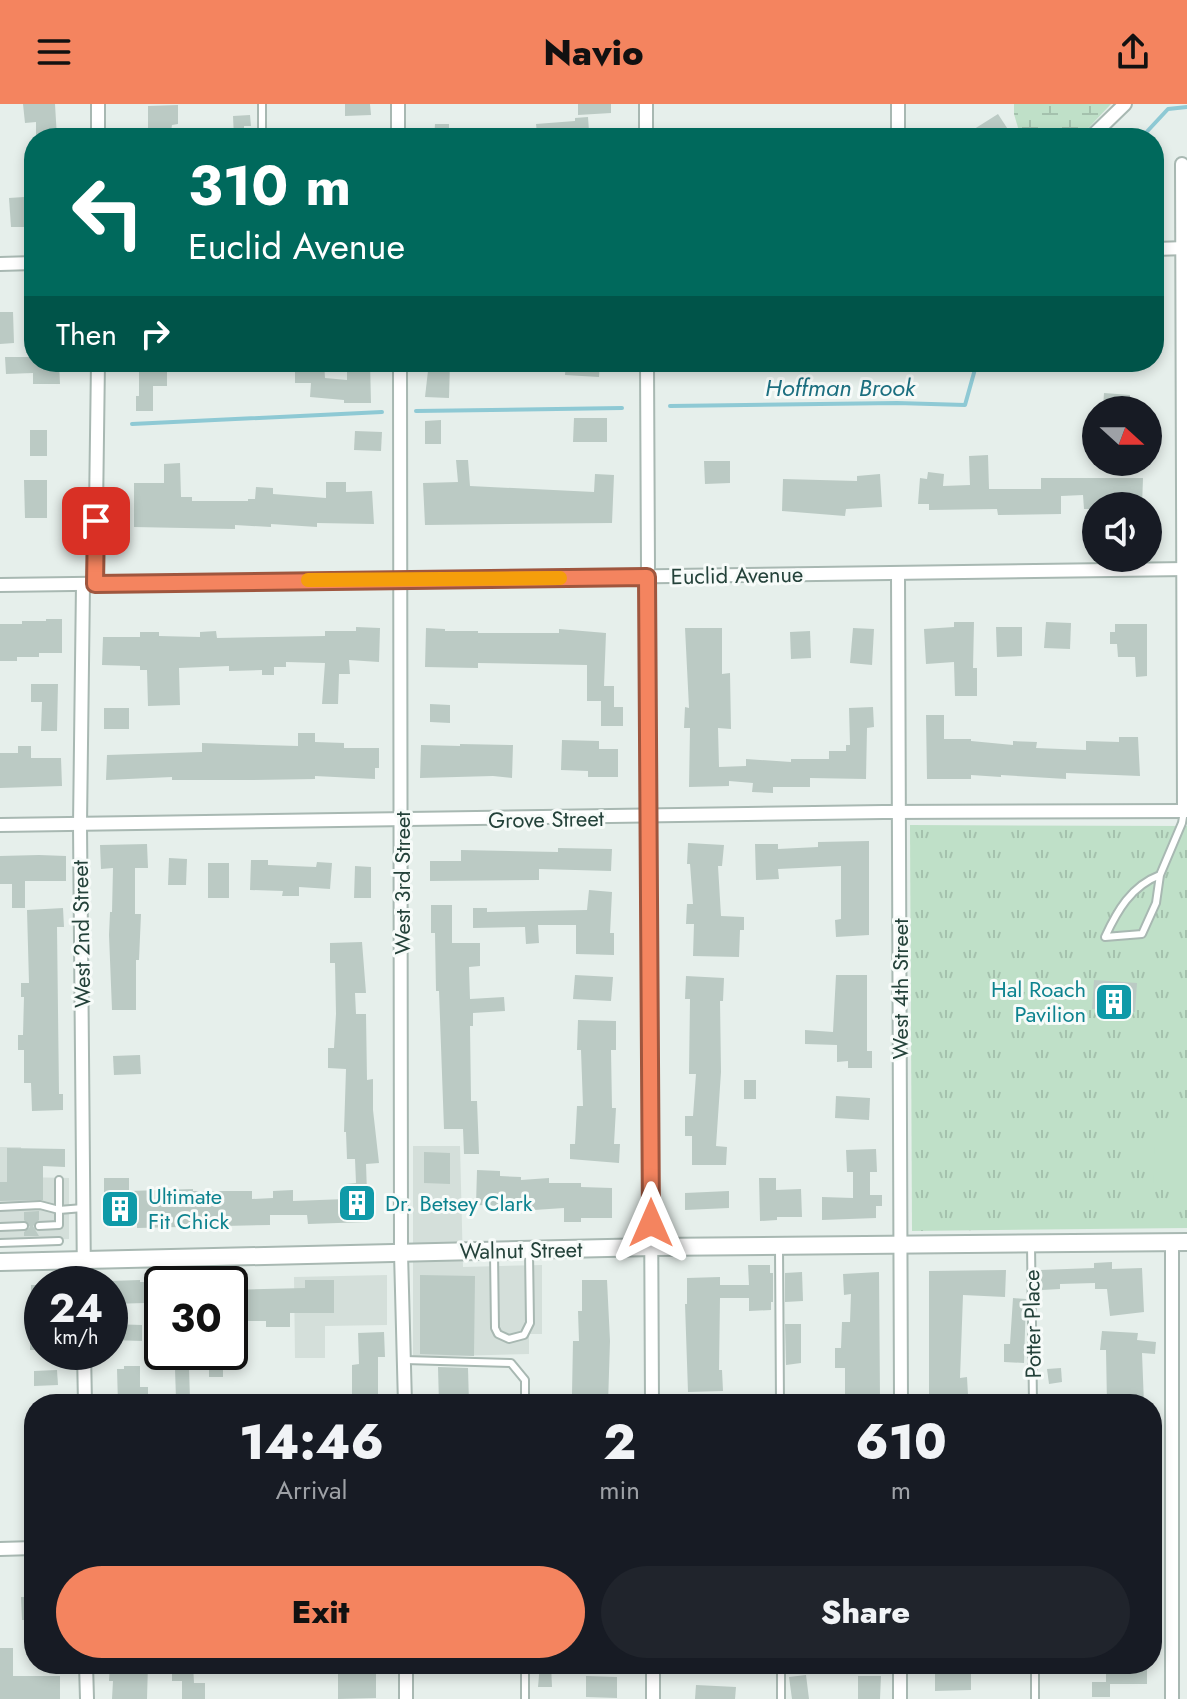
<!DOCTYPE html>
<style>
:root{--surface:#171b24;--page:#20242c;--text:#f1f3f6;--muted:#9ea1a6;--accent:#f4845f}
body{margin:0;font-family:Jost,sans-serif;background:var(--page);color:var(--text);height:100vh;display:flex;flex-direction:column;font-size:30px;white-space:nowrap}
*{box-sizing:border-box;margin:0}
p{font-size:26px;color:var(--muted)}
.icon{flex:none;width:44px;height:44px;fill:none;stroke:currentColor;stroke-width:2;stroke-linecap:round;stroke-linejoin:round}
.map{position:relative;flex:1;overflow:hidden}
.drawer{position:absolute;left:24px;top:1290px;width:1138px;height:280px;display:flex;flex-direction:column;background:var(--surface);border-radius:32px;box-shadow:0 4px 12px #0003}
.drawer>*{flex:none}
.guide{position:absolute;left:24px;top:24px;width:1140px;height:244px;border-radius:32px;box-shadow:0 4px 12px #0003;background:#00695c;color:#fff;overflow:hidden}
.needle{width:52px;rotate:111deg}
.tools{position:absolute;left:1082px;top:292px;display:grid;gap:16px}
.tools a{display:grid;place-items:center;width:80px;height:80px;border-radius:50%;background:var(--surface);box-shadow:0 4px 12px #0003;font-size:40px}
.speed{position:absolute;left:24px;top:1162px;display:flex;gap:16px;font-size:40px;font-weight:700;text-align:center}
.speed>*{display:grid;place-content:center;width:104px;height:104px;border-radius:50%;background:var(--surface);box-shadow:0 4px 12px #0003;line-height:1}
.speed small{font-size:20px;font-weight:400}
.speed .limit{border:4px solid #111;border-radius:12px;background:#fff;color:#111}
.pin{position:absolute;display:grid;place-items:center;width:68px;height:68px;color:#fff;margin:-34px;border-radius:16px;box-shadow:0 4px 12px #0006}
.me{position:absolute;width:88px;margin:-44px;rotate:0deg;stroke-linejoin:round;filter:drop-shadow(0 0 6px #0008)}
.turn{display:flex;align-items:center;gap:28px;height:168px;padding:0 32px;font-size:36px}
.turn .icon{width:104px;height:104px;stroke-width:2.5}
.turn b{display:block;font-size:56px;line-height:68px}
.then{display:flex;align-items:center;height:76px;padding:0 32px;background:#0003;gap:16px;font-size:30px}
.eta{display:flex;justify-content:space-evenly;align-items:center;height:136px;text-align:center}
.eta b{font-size:48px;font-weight:800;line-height:56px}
.action{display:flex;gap:16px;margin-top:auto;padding:16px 32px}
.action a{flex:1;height:92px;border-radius:48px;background:var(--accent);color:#111;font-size:32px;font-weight:800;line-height:92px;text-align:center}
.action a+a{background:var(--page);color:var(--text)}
header{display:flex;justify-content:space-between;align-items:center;height:104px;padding:0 32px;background:var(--accent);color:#111;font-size:36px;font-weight:800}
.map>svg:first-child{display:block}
.built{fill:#d4dfda}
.wetland{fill:url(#wetland-marsh)}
.park{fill:url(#park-tufts)}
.garden{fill:#bfe0c8}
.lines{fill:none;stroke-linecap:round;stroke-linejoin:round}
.stream{stroke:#8ec9d4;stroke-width:4}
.building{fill:#bbcac4}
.service-casing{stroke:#a8b8b2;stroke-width:10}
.minor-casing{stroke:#a8b8b2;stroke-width:16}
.tertiary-casing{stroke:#a8b8b2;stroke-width:20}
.service{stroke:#fff;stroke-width:6}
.minor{stroke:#fff;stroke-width:12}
.tertiary{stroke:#fff;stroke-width:16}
.route-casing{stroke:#9f563e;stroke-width:20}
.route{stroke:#f4845f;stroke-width:14}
.slow{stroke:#f59e0b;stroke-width:14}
.labels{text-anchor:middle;stroke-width:6;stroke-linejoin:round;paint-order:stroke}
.street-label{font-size:22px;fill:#24423a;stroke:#f7fbf9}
.culture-label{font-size:22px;fill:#0d838f;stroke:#f7fbf9;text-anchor:start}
.water-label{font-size:24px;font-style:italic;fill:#1c6f80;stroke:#f7fbf9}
</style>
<header><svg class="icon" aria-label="menu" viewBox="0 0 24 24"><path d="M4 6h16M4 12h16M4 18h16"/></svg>Navio<svg class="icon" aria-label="share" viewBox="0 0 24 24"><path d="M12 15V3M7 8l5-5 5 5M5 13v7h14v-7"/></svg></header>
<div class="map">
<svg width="1187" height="1595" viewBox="0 0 1187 1595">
<defs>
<pattern id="wetland-marsh" width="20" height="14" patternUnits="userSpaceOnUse" patternTransform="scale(2)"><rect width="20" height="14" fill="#bfe0c8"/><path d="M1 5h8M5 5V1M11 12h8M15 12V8" fill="none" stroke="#a4c1ad"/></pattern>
<pattern id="park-tufts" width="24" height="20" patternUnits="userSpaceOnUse" patternTransform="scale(2)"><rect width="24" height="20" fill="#bfe0c8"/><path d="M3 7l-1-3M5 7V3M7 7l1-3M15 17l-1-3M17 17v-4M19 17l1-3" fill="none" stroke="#a4c1ad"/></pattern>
</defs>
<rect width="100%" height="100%" fill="#e6efeb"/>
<g class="built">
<polygon points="413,1042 460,1042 463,1163 542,1161 542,1230 529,1230 529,1250 413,1253"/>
<polygon points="0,1043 21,1043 21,1073 69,1074 69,1135 0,1138"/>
<polygon points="387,1171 387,1221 325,1222 325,1254 295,1254 294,1173"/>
</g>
<polygon class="wetland" points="1014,0 1111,0 1079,34 1021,34 1014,10"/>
<polygon class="park" points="910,721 1187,722 1187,1124 912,1127"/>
<polygon class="garden" points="1155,1022 1187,1023 1187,1079 1153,1079"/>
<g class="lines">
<g class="stream">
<polyline points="1141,34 1168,5 1187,3"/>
<polyline points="670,302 897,299 965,301 977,258"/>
<polyline points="416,307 622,304"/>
<polyline points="132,320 382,308"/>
</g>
</g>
<g class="building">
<polygon points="23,0 55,0 57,34 36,34 36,18 25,19"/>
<polygon points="345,0 370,0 371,11 345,12"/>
<polygon points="578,0 611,0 611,9 578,11"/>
<polygon points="178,1 178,20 172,21 170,34 148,34 148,2"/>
<polygon points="998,10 1009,27 999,34 960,34"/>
<polygon points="250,11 251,22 244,22 244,34 234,34 233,12"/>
<polygon points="588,13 589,27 567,28 567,32 554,33 554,29 537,29 536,20 575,17 575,14"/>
<polygon points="435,20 449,20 449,34 434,34"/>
<polygon points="24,93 26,123 11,123 9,94"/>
<polygon points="0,208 13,208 14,239 0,240"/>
<polygon points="5,253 34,253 34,258 59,258 60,280 33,280 33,269 6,270"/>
<polygon points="139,258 167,258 167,282 153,282 153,307 136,307 136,292 139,292"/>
<polygon points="295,258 324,258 325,274 347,276 347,258 370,258 371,299 344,299 344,296 310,293 311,279 295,279"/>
<polygon points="429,258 450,258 449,294 425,293"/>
<polygon points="566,258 600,258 599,273 565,271"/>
<rect x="939" y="258" width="34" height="10"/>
<polygon points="1104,289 1130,291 1129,306 1103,306"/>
<polygon points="574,314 607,314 607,338 573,338"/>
<polygon points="441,316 441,340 425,340 425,317"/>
<rect x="30" y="326" width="17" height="26"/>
<polygon points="355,327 382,328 381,347 354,346"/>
<polygon points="988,351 989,385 1041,385 1041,374 1143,374 1142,402 1096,402 1096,405 1084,405 1083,391 1061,392 1061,410 998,411 997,405 929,406 929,400 918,400 920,374 927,375 928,368 944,370 943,382 970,381 969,352"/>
<polygon points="456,356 468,356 470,382 594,388 595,370 614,371 612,419 425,421 423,379 458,378"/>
<polygon points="704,357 730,357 730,379 705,380"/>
<polygon points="180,359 181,393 192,393 192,397 248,397 248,395 255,395 256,383 273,384 273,390 326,394 326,378 346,378 346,388 372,387 374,420 317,419 317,423 271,420 271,423 235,421 235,425 134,423 134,379 164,379 164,360"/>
<polygon points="880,370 882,403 846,405 845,412 782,407 783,375 857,377 857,372"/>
<polygon points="24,376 47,376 47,414 25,414"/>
<polygon points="46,515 62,515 62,549 39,549 39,553 17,553 17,557 0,557 0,520 22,520 22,517 46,517"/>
<polygon points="954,518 974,518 973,564 977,564 977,592 955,592 954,558 926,560 924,525 954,523"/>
<polygon points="1046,518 1071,519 1070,545 1044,544"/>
<polygon points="1115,520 1147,520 1147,572 1136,573 1135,553 1118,553 1117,540 1110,540 1110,528 1115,528"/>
<polygon points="356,523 380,524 379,558 349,556 350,570 339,570 338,600 322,600 325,559 286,558 286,563 274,563 274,571 262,571 262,566 229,567 229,562 179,564 180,601 148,602 147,566 140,566 140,562 102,561 103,533 140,533 140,528 159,528 159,532 200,533 200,528 216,527 217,534 325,532 325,527 356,527"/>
<polygon points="996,523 1022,523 1022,552 997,553"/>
<polygon points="426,524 445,525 445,527 478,527 478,529 559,529 559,525 606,529 604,582 614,582 614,603 623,603 623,622 601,622 601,597 587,597 587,561 478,559 478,564 425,563"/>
<polygon points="685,524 722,524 722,570 730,569 731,625 718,624 719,663 746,662 746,655 791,658 791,655 829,655 829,647 846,647 846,641 850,641 849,604 873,603 874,623 867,624 866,675 810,674 810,683 773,683 773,689 752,688 753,679 729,677 729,682 689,683 690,624 684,624 685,603 689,604"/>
<polygon points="853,524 874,525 872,561 850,559"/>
<polygon points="810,527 811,554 791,555 790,528"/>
<polygon points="31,580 58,580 57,627 41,627 42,598 31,598"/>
<polygon points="430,600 450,601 450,619 430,618"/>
<rect x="104" y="604" width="25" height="21"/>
<polygon points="926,611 944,611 944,635 971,635 971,637 1013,641 1013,637 1037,638 1036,644 1086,646 1086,637 1119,638 1119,633 1138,633 1140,672 1066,669 1066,675 1001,671 1001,673 971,671 971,675 927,675"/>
<polygon points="298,629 315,629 315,638 344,639 344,644 379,644 379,664 375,664 375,675 315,672 315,675 253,676 172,676 172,673 106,676 107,651 202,648 202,639 298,642"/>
<polygon points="562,636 599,637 599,645 618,645 618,673 588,673 588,667 561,666"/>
<polygon points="460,640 513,641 512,674 493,672 420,674 421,641 460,642"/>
<polygon points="18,642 31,642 31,654 61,654 62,682 0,684 0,649 18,649"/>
<polygon points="869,737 869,831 836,833 835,816 841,815 841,762 778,765 779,775 756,776 755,740 778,740 778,745 818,743 818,738"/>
<polygon points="688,739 724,741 722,762 718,762 721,812 744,813 744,826 740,826 739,853 693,852 694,820 686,820 687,800 693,800 690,760 687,760"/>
<polygon points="147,740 148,764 135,764 135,810 141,810 139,856 136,856 136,906 112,906 109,831 110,808 112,808 113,764 101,765 100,741"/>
<polygon points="558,744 612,745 611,767 539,765 539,776 430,777 430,757 461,757 461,746 558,748"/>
<polygon points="39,751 66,752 66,777 25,777 25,804 12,804 12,780 0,780 0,752"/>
<polygon points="169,754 187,755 186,781 168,781"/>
<polygon points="251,756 268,756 268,761 316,763 317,758 332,759 330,785 299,783 299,792 282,792 283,787 250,786"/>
<rect x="208" y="759" width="21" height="35"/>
<polygon points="355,762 371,763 371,794 354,794"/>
<polygon points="589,786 612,788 610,829 614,829 614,851 576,850 576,821 538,821 539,839 526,840 525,823 473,824 473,804 487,804 487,808 587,806"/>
<polygon points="431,801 452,801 452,839 480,839 480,862 469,863 470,895 504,893 505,907 473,909 473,922 470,922 471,997 477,997 479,1050 464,1050 463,1025 444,1025 439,887 436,887 435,829 431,829"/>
<polygon points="63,804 64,823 57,823 59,990 63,990 63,1006 32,1007 31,979 24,979 24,946 18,946 18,931 23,931 24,893 21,893 21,879 29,879 27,806"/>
<polygon points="362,838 366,889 355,889 356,910 366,910 367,976 373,975 373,1006 379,1059 366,1060 368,1118 308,1120 307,1111 270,1111 270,1121 137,1124 137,1116 112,1116 112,1094 104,1094 104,1074 129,1074 129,1087 193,1085 193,1087 252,1087 252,1095 273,1094 273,1087 293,1086 293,1097 346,1095 346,1080 356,1079 355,1055 347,1055 346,1028 344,1028 346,965 328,964 328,944 334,944 336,910 335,859 330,859 330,839"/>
<polygon points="575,871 613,873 611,897 573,895"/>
<polygon points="836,871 867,871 867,947 872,947 872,964 848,964 848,957 837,958 837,941 805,940 805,926 833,928"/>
<polygon points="686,872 724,874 723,897 720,897 721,968 716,1042 727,1043 726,1061 692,1061 692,1032 685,1032 685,1012 693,1012 696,970 689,970 690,895 685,895"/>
<polygon points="1094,876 1137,879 1135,908 1092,905"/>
<polygon points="578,916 616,917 616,946 611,946 612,1004 616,1004 614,1040 620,1040 619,1059 570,1055 570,1040 575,1040 577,1002 583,1002 581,946 577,946"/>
<polygon points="140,951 141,970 114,971 113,952"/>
<rect x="744" y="976" width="12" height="19"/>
<polygon points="836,992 870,994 869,1016 835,1014"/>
<polygon points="7,1044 65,1045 65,1063 43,1062 43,1096 0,1097 0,1078 7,1078"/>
<polygon points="876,1045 877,1068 870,1068 870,1091 882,1091 882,1102 876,1102 876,1114 822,1116 822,1093 853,1094 853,1068 847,1068 846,1046"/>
<polygon points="424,1048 450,1049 450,1080 424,1079"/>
<polygon points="477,1066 500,1067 500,1072 521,1073 521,1076 549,1074 549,1079 581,1079 581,1083 612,1084 612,1114 581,1114 581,1118 564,1118 564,1104 534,1106 534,1103 476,1101"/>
<polygon points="759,1074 776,1074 776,1086 801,1085 802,1113 777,1113 777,1116 760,1117"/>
<polygon points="729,1087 729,1104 685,1106 685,1089"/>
<polygon points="39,1107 39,1116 33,1122 39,1132 24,1132 24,1128 30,1123 24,1116 24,1108"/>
<polygon points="1112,1158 1112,1165 1142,1164 1144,1208 1110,1212 1107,1185 1095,1185 1095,1179 1060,1180 1060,1185 1042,1186 1040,1166 1094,1164 1094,1159"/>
<polygon points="748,1161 770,1161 770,1169 773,1169 773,1198 771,1198 771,1206 749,1207 749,1194 720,1194 719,1266 722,1266 723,1287 688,1288 685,1200 687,1200 687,1174 720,1173 720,1181 749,1181"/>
<polygon points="1006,1166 1005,1193 963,1191 960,1274 967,1273 968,1291 929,1292 929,1167"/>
<polygon points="802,1168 803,1197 785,1198 785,1169"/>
<polygon points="879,1168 880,1295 845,1295 845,1264 835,1264 835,1244 841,1244 842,1218 850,1218 851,1190 844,1191 843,1170"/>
<polygon points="420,1171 475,1172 474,1252 420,1250"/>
<polygon points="140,1176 140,1178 162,1178 162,1214 145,1215 145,1199 110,1200 110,1177"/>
<polygon points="305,1176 334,1176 334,1209 290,1209 290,1223 266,1223 266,1217 230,1217 230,1186 305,1184"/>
<polygon points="582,1176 607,1176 610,1237 608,1300 577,1300 576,1290 572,1290 573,1237 579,1237 578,1207 582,1207"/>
<polygon points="31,1181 42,1181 42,1246 30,1246"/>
<polygon points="1013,1194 1026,1195 1024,1259 1004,1258 1004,1240 1010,1240"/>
<polygon points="110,1220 142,1221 142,1237 110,1236"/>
<polygon points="785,1220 801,1220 801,1259 786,1261"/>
<polygon points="1102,1227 1138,1229 1137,1236 1156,1238 1155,1250 1142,1249 1144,1300 1107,1300 1106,1246 1100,1246"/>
<polygon points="384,1228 385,1253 378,1253 378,1300 352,1300 352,1261 359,1260 358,1229"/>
<polygon points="231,1244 244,1244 244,1258 231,1259"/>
<polygon points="223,1258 223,1273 209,1273 209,1259"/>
<polygon points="124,1262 140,1262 140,1283 148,1283 148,1300 118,1300 117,1265 124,1265"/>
<polygon points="438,1263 468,1264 469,1300 439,1300"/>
<polygon points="189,1264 190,1295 176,1295 175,1265"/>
<polygon points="1061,1264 1062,1278 1049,1280 1047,1265"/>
<polygon points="57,1266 58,1281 34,1282 34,1267"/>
<polygon points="21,1493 34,1493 34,1516 22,1516"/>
<polygon points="0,1544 13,1544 13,1572 60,1572 60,1595 0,1595"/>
<polygon points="110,1560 148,1560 147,1595 112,1595 113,1577 109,1577"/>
<polygon points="172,1560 193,1560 194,1579 205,1579 205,1595 182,1595 182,1577 172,1577"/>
<polygon points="338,1560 376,1560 376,1594 338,1595"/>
<polygon points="540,1560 551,1560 552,1583 538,1583"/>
<polygon points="1106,1562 1147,1562 1147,1580 1110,1580 1110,1593 1092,1593 1092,1578 1106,1578"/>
<polygon points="971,1568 971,1586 935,1587 935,1569"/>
<polygon points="806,1571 809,1595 792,1595 789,1573"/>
<polygon points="586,1572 617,1573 617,1594 586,1593"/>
<polygon points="858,1572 881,1572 880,1595 858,1595"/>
<polygon points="696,1581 736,1583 735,1595 695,1595"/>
</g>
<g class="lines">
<defs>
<g id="service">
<polyline points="262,0 262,34"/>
<path d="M1160 771 1156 799 1142 830 1105 833C1117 807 1131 782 1160 771L1182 719 1184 707"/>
<polyline points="59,1076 59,1106 83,1104"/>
<polyline points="0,1103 40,1101 59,1106 59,1121 39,1122"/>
<polyline points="0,1123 24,1122"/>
<polyline points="0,1139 59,1137"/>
<polyline points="1031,1140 1033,1300"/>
<polyline points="779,1144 780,1300"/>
<polyline points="494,1150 495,1224 498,1230 509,1235 524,1231 530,1219 529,1149"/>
<polyline points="405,1256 511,1259 525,1276 525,1300"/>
<polyline points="525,1560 525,1595"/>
<polyline points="781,1560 781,1595"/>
<polyline points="1035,1560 1035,1595"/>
</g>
<g id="minor">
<polyline points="98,0 98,34"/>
<polyline points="398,0 398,34"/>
<polyline points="646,0 646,34"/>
<polyline points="898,34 898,0"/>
<polyline points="1090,34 1125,0"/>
<polyline points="1182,60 1184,707"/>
<polyline points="1154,145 1187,144"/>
<polyline points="0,160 34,159"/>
<polyline points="400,258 401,1149 405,1300"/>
<polyline points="647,258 652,1300"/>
<polyline points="898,469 901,1300"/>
<polyline points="83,480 80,721 84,1180"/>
<polyline points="95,480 98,258"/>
<polyline points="0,481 1187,465"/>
<polyline points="0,721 883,708 1187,707"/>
<polyline points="1172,1138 1172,1595"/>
<polyline points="84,1248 85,1300"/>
<polyline points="0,1445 34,1444"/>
<polyline points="86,1560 87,1595"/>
<polyline points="406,1560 406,1595"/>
<polyline points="653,1560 653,1595"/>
<polyline points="900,1595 900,1560"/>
</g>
<polyline id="tertiary" points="0,1158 652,1143 1187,1138"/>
</defs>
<use href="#service" class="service-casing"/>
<use href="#minor" class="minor-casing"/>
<use href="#tertiary" class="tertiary-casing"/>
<use href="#service" class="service"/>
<use href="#minor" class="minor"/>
<use href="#tertiary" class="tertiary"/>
</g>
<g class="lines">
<defs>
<polyline id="route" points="96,417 95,480 647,473 651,1119"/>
</defs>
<use href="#route" class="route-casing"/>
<use href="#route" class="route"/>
<polyline class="slow" points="308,476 560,474"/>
</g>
<defs>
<symbol id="building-square" viewBox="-11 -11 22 22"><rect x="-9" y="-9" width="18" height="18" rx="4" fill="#0f9aa8" stroke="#f7fbf9"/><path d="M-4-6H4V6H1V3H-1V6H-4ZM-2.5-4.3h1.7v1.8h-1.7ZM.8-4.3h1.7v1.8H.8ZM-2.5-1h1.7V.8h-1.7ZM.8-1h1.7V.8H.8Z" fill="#fff"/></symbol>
</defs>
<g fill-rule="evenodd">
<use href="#building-square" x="1092" y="876" width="44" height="44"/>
<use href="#building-square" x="335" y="1077" width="44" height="44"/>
<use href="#building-square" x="98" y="1083" width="44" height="44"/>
</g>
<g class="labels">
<g class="street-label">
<text transform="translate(737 471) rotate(-1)" y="8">Euclid Avenue</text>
<text transform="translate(546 715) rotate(-1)" y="8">Grove Street</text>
<text transform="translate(402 779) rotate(-90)" y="8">West 3rd Street</text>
<text transform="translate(81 830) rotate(-91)" y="8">West 2nd Street</text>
<text transform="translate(900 885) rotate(-90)" y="8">West 4th Street</text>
<text transform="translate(521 1146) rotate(-1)" y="8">Walnut Street</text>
<text transform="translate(1032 1220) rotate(-91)" y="8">Potter Place</text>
</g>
<g class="culture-label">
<text x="1086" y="893" text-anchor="end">Hal Roach<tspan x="1086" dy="25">Pavilion</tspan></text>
<text x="148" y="1100">Ultimate<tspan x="148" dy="25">Fit Chick</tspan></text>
<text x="385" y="1107">Dr. Betsey Clark</text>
</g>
<g class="water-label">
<text x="840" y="292">Hoffman Brook</text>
</g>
</g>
</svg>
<div class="tools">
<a><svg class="needle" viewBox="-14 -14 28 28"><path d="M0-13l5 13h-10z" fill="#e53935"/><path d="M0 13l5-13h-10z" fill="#9ea1a6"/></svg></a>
<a><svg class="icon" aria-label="sound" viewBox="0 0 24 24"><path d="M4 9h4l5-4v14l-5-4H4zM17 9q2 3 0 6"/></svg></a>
</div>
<div class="speed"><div>24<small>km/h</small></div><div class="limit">30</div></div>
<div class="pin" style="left:96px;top:417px;background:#d93025"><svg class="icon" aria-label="arrive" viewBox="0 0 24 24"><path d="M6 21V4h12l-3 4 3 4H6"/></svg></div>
<svg class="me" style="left:651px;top:1119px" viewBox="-20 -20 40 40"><path d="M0-17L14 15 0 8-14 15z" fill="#f4845f" stroke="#fff" stroke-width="4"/></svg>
<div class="guide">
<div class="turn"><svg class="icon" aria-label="left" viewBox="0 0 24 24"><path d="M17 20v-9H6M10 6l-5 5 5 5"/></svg><div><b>310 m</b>Euclid Avenue</div></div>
<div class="then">Then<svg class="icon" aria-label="right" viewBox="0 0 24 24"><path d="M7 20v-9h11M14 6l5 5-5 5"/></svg></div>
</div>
<section class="drawer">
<div class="eta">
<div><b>14:46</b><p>Arrival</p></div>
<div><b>2</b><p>min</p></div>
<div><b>610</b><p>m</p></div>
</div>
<div class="action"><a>Exit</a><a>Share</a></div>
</section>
</div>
